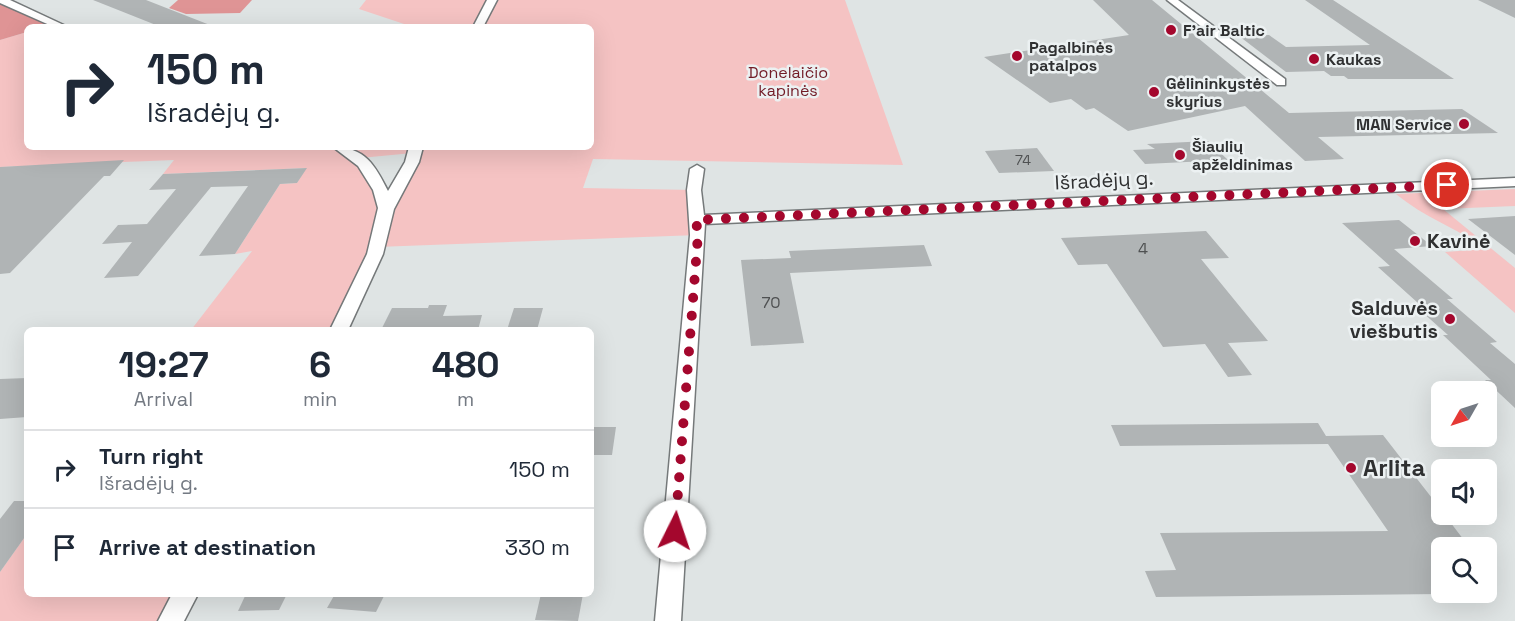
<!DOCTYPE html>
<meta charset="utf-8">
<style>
:root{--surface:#fff;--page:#f6f6f7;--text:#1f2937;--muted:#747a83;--line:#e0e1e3}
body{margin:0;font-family:"Space Grotesk",sans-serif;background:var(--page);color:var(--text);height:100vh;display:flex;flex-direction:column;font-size:22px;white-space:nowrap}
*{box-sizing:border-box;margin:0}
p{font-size:20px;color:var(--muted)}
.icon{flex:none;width:33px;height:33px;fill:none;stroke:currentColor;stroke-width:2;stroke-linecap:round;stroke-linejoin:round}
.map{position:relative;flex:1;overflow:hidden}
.side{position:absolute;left:24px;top:327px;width:570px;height:270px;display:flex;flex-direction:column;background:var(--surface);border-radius:9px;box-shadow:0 6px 24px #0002}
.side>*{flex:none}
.guide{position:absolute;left:24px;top:24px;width:570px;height:126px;border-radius:9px;box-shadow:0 6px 24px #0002;background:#fff;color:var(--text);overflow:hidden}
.needle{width:39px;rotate:231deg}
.buttons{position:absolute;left:1431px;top:381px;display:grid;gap:12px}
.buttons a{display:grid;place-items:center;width:66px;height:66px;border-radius:9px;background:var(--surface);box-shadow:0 6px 24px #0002;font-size:30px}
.pin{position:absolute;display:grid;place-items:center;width:51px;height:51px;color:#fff;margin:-26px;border:3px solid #fff;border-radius:50%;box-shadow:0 2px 6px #0007}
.me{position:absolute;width:66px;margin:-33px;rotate:4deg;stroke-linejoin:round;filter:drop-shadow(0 0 4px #0008)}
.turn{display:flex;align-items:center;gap:21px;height:126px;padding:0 24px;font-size:27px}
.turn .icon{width:78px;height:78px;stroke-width:2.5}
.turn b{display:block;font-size:42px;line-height:51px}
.eta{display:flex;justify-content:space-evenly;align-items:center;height:102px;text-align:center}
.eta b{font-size:36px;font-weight:700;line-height:42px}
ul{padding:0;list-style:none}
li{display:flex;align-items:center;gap:18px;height:78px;padding:0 24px;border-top:2px solid var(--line)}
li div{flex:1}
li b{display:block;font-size:22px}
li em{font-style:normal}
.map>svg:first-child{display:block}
.green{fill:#f5c3c3;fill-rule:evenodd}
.forest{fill:#df9495}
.building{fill:#b0b4b5}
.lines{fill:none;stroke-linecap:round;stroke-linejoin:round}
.minor-casing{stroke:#75797a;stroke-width:3}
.minor{fill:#fff;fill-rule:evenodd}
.route{stroke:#a4072d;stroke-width:10;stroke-dasharray:0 18}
.poi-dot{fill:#a4072d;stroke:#ecf1f2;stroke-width:2}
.labels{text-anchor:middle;stroke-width:5;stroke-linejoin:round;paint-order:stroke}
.far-number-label{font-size:14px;fill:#4f5152}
.far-poi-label{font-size:16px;font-weight:bold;fill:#2f3031;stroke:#ecf1f2;text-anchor:start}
.far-park-label{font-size:16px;fill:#721b26;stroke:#ecf1f2}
.number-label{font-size:16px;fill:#4f5152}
.street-label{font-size:20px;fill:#2f3031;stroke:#ecf1f2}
.poi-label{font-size:20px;font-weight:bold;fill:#2f3031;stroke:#ecf1f2;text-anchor:start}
.near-poi-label{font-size:24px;font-weight:bold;fill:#2f3031;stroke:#ecf1f2;text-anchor:start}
</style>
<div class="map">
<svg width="1515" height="621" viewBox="0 0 1515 621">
<rect width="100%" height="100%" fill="#dfe4e4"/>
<g class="green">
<path d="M366 0H845L903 165 593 159 583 188 694 190 698 235 377 247 339 330H191L252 251 235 254 280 184 297 183 306 168 163 174 174 160 0 167V40L27 32V147H591V27H402L407 25 359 9ZM413 153 387 206 360 158Z"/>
<path d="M1515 189V206L1443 209 1515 268V313L1445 252 1486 249C1455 227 1425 218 1396 194Z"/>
<polygon points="27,534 27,594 185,594 171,621 0,621 0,572"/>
</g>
<g class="forest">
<polygon points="0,0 54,24 27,27 27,32 0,40"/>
<polygon points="178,0 252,0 240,13 186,14 169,8"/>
</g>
<g class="building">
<polygon points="93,0 146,0 215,27 161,27"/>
<polygon points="1093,0 1152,0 1289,113 1462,109 1498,133 1318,137 1344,159 1305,161 1245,106 1128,131 1094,108 1086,110 1071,99 1050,103 984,57 1129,35"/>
<polygon points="1305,0 1333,0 1454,79 1348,79 1344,76 1331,76 1324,71 1286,72 1239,36 1269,35 1286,47 1370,45"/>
<polygon points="1478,0 1515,0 1515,18"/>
<polygon points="1208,141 1228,160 1145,164 1133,150 1155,149 1147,144"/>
<polygon points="1037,148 1054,171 999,173 985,151"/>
<polygon points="124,160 110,176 104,176 10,273 0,274 0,167"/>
<polygon points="307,168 297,183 280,184 235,254 199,256 248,186 211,187 138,276 104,278 132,242 102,244 118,225 147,224 176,189 149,190 163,174"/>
<polygon points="1515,216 1515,255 1468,219"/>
<polygon points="1399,220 1432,246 1394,249 1453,299 1447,299 1497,342 1490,343 1515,364 1515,408 1485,380 1491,380 1443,335 1448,335 1413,304 1418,303 1378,267 1390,266 1342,223"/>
<polygon points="1206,231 1229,258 1201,259 1268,341 1228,343 1252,375 1228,377 1205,344 1163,347 1107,264 1078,265 1061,238"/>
<polygon points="924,245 932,266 790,273 804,343 751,346 741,260 791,258 789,251"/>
<polygon points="429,305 447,305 443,316 482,315 478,330 381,330 392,308 428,308"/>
<polygon points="514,308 543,308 537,330 507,330"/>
<polygon points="27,378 27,417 0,419 0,379"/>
<polygon points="1318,423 1326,436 1383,435 1442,511 1442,514 1444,514 1470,548 1442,548 1442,594 1156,597 1145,571 1176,570 1160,533 1388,531 1328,444 1120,446 1111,425"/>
<polygon points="591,427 616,427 612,455 591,455"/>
<polygon points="14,501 27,501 27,534 0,572 0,519"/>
<polygon points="246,594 287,594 279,610 238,611"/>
<polygon points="335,594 385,594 376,612 327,608"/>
<polygon points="541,594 583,594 578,621 535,620"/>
</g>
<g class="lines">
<defs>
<g id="minor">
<polygon points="0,0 10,0 68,27 54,27 0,3"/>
<polygon points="487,0 497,0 483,27 473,27"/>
<polygon points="1167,0 1178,0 1285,79 1285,85 1277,85"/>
<path d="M333 147C365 147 375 165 388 191L405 162 409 147H423L419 162 394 209 383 254 348 330H330L367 254 378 208 373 190 358 166Z"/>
<polygon points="697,165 704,169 701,190 704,215 1515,178 1515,186 705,224 681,621 655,621 690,235 687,190 690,169"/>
<polygon points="172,594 198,594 184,621 158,621"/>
</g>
</defs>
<use href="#minor" class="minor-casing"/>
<use href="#minor" class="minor"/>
</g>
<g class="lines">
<polyline class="route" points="675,531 698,235 696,220 1447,185"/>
</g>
<g class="poi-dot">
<circle cx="1171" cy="30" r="6"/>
<circle cx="1017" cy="56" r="6"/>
<circle cx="1314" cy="59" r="6"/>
<circle cx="1154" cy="92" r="6"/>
<circle cx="1464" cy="124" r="6"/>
<circle cx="1180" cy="155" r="6"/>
<circle cx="1415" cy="241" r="6"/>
<circle cx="1450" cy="319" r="6"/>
<circle cx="1351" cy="468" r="6"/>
</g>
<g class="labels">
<g class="far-number-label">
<text x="1023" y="165">74</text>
</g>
<g class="far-poi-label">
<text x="1183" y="36">F'air Baltic</text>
<text x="1029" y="53">Pagalbinės<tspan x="1029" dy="18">patalpos</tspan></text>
<text x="1326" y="65">Kaukas</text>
<text x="1166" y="89">Gėlininkystės<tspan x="1166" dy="18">skyrius</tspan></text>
<text x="1452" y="130" text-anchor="end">MAN Service</text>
<text x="1192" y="152">Šiaulių<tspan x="1192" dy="18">apželdinimas</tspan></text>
</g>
<g class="far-park-label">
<text x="788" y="78">Donelaičio<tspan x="788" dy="18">kapinės</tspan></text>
</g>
<g class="number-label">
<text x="1143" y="254">4</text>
<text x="771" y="308">70</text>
</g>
<g class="street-label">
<text transform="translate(1104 180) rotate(-3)" y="7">Išradėjų g.</text>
</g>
<g class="poi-label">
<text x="1427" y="248">Kavinė</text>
<text x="1438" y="315" text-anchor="end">Salduvės<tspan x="1438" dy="23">viešbutis</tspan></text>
</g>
<g class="near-poi-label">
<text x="1363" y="476">Arlita</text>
</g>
</g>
</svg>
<div class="buttons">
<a><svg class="needle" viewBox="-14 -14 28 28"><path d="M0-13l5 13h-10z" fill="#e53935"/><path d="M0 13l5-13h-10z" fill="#747a83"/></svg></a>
<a><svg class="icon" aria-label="sound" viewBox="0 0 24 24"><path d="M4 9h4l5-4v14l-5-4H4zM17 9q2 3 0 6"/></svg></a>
<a><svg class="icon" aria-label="search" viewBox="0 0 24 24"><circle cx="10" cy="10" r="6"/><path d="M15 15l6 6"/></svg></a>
</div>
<div class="pin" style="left:1447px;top:185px;background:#d93025"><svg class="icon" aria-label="arrive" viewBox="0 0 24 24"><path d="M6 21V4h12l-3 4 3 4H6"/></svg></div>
<svg class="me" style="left:675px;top:531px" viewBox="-20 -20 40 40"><circle r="19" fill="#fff"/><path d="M0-13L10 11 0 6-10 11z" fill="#a4072d"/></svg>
<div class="guide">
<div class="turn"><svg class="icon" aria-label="right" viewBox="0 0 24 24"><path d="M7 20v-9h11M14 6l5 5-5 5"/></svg><div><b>150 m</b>Išradėjų g.</div></div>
</div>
<section class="side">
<div class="eta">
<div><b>19:27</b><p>Arrival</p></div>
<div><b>6</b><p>min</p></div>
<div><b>480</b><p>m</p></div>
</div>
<ul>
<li><svg class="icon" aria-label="right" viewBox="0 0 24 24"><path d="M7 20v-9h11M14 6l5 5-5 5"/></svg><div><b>Turn right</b><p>Išradėjų g.</p></div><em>150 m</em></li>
<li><svg class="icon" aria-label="arrive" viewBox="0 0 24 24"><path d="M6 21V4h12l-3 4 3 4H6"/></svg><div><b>Arrive at destination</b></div><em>330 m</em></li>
</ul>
</section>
</div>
